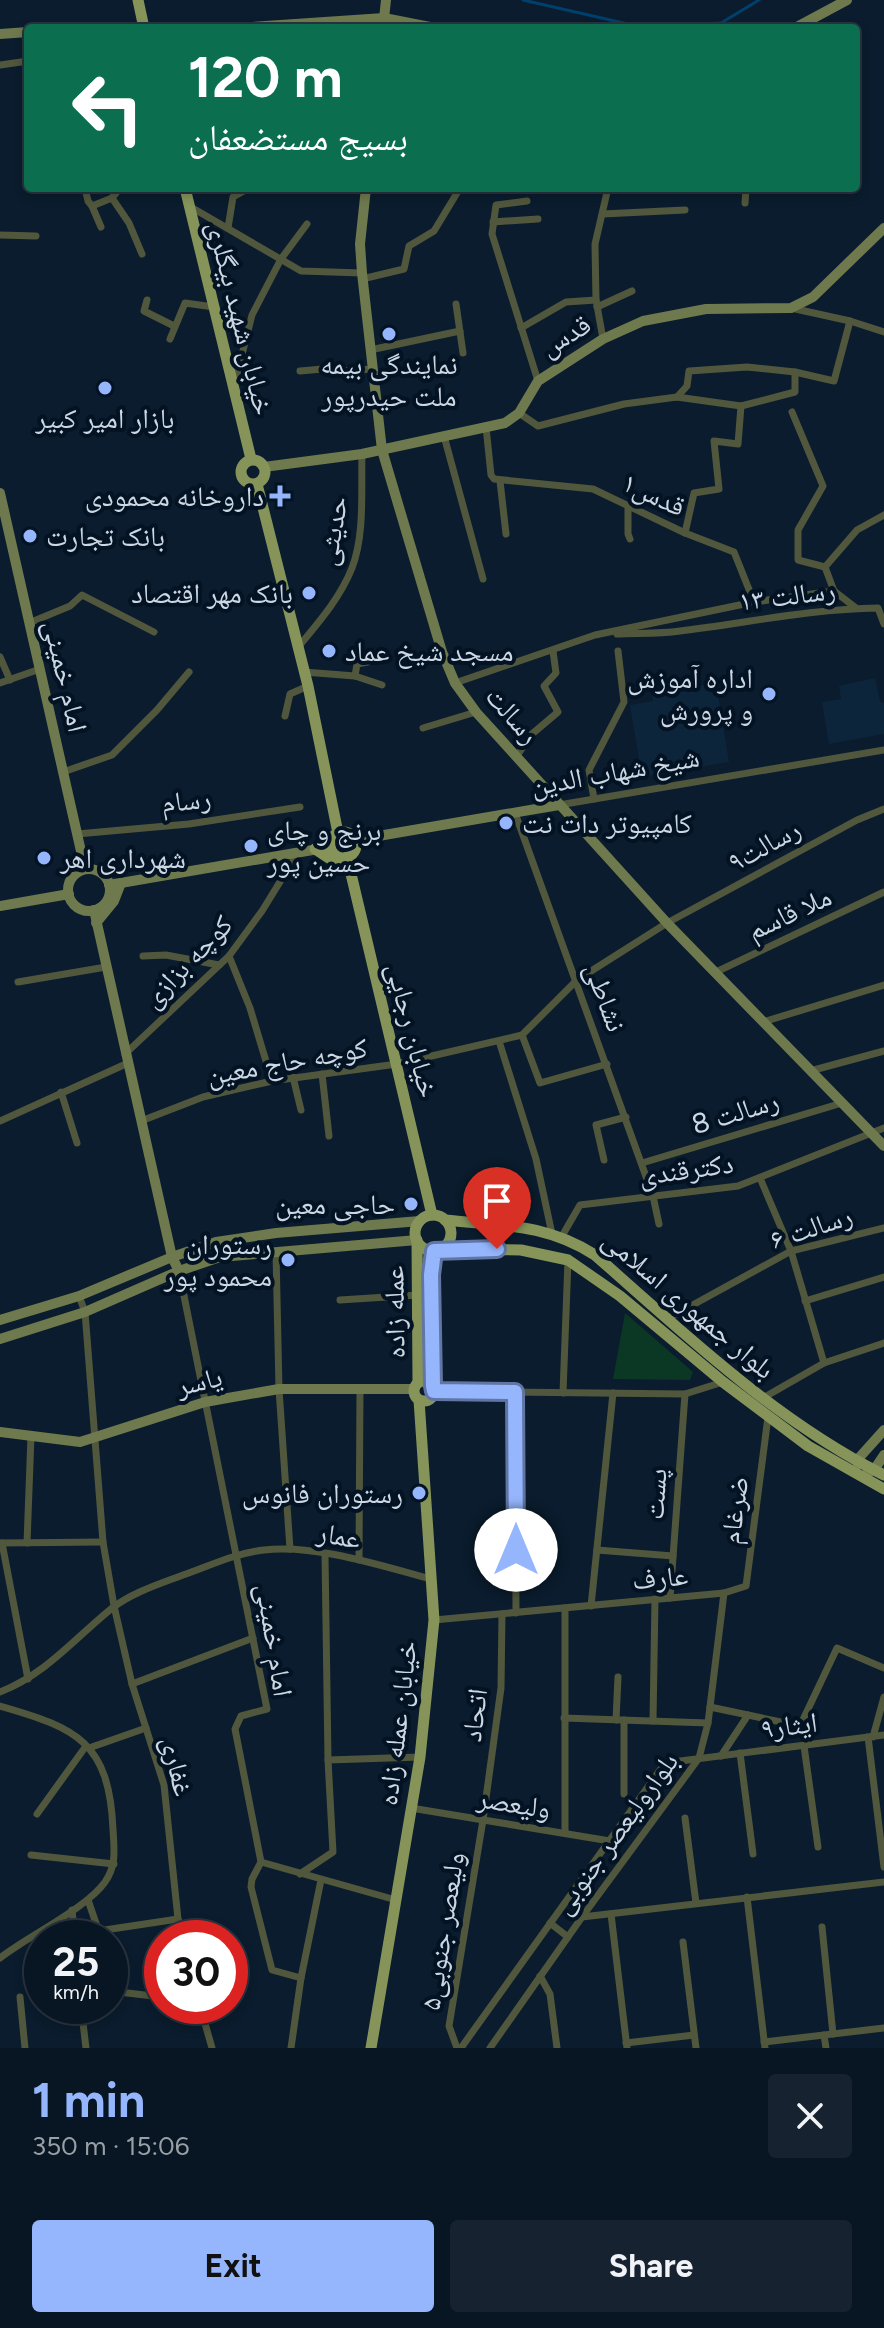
<!DOCTYPE html>
<meta charset="utf-8">
<style>
:root{--surface:#081522;--page:#16222f;--text:#f1f3f6;--muted:#989fa5;--line:#293440;--accent:#95b6fd}
body{margin:0;font-family:Figtree,"Noto Naskh Arabic",sans-serif;background:var(--page);color:var(--text);height:100vh;display:flex;flex-direction:column;font-size:30px;white-space:nowrap}
*{box-sizing:border-box;margin:0}
p{font-size:26px;color:var(--muted)}
.icon{flex:none;width:44px;height:44px;fill:none;stroke:currentColor;stroke-width:2;stroke-linecap:round;stroke-linejoin:round}
.map{position:relative;height:2048px;overflow:hidden}
.details{display:flex;flex-direction:column;background:var(--surface);flex:1}
.details>*{flex:none}
.hud{position:absolute;left:24px;top:24px;width:836px;height:168px;border-radius:8px;box-shadow:0 4px 12px #0003,0 0 0 2px var(--line);background:#0b6e4f;color:#fff;overflow:hidden}
.speed{position:absolute;left:24px;top:1920px;display:flex;gap:16px;font-size:40px;font-weight:700;text-align:center}
.speed>*{display:grid;place-content:center;width:104px;height:104px;border-radius:50%;background:var(--surface);box-shadow:0 4px 12px #0003,0 0 0 2px var(--line);line-height:1}
.speed small{font-size:20px;font-weight:400}
.speed .limit{border:12px solid #d22;background:#fff;color:#111}
.pin{position:absolute;display:grid;place-items:center;width:68px;height:68px;color:#fff;margin:-82px -34px;border-radius:50% 50% 50% 0;rotate:-45deg;box-shadow:0 0 8px #0007}
.pin .icon{rotate:45deg}
.me{position:absolute;width:88px;margin:-44px;rotate:0deg;stroke-linejoin:round;filter:drop-shadow(0 0 6px #0008)}
.turn{display:flex;align-items:center;gap:28px;height:168px;padding:0 32px;font-size:36px}
.turn .icon{width:104px;height:104px;stroke-width:2.5}
.turn b{display:block;font-size:56px;line-height:68px}
.round{display:grid;place-items:center;flex:none;width:84px;height:84px;border-radius:8px;background:var(--page)}
.head{display:flex;align-items:center;justify-content:space-between;height:136px;padding:0 32px}
h1{font-size:48px;font-weight:700;line-height:60px;color:var(--accent)}
.cta{display:flex;gap:16px;margin-top:auto;padding:16px 32px}
.cta a{flex:1;height:92px;border-radius:8px;background:var(--accent);color:#111;font-size:32px;font-weight:700;line-height:92px;text-align:center}
.cta a+a{background:var(--page);color:var(--text)}
.map>svg:first-child{display:block}
.built{fill:#0d253b}
.green{fill:#0a3825}
.lines{fill:none;stroke-linecap:round;stroke-linejoin:round}
.stream{stroke:#00406c;stroke-width:3}
.street{stroke:#50573c;stroke-width:7}
.secondary{stroke:#6e794d;stroke-width:10}
.primary{stroke:#86945a;stroke-width:11}
.route-casing{stroke:#6176a4;stroke-width:20}
.route{stroke:#95b6fd;stroke-width:14}
.poi-dot{fill:#95b6fd;stroke:#031323;stroke-width:3}
.labels{text-anchor:middle;stroke-width:8;stroke-linejoin:round;paint-order:stroke}
.street-label{font-size:28px;fill:#ccd7e4;stroke:#031323}
.poi-label{font-size:28px;fill:#ccd7e4;stroke:#031323;text-anchor:end}
</style>
<div class="map">
<svg width="884" height="2048" viewBox="0 0 884 2048">
<rect width="100%" height="100%" fill="#0a1c2d"/>
<g class="built">
<polygon points="875,678 880,701 884,703 884,734 829,744 822,702 841,699 839,686"/>
<polygon points="716,683 729,762 642,777 630,705 653,701 652,694"/>
</g>
<polygon class="green" points="625,1313 693,1372 690,1380 613,1379"/>
<g class="lines">
<polyline class="stream" points="523,0 641,27 721,23 759,0"/>
<g class="street">
<polyline points="0,65 28,61"/>
<polyline points="85,188 88,201 92,206"/>
<polyline points="112,198 129,223 142,254"/>
<polyline points="527,201 496,205 492,234 538,381"/>
<polyline points="745,203 746,188"/>
<polyline points="189,206 301,271 362,273"/>
<polyline points="603,214 685,210"/>
<polyline points="493,222 538,219"/>
<polyline points="101,227 92,206 112,198 120,188"/>
<polyline points="228,228 233,197 249,188"/>
<polyline points="0,235 36,236"/>
<polyline points="362,279 404,269 409,246 434,231 460,188"/>
<polyline points="147,300 144,311 174,326"/>
<polyline points="456,304 463,353"/>
<polyline points="597,307 632,291"/>
<polyline points="791,308 850,321 884,332"/>
<polyline points="521,328 566,302 596,300"/>
<polyline points="170,339 185,303 214,307"/>
<polyline points="603,339 596,300 595,244 608,188"/>
<polyline points="370,350 460,331"/>
<polyline points="300,371 334,368 338,371 373,369"/>
<polyline points="235,382 252,315 281,259 307,224"/>
<polyline points="677,397 687,386 689,371 747,367 795,372 834,381 850,321"/>
<polyline points="792,412 823,486 798,530 798,560 825,567"/>
<polyline points="519,413 538,426 624,404 677,397 741,406 795,392 795,372"/>
<polyline points="486,427 491,475 494,479 593,489 685,533 734,552 754,602"/>
<polyline points="444,436 483,579"/>
<polyline points="500,481 506,534"/>
<polyline points="628,506 628,534 630,539"/>
<polyline points="685,533 694,493 719,489 714,441 738,444 741,406"/>
<polyline points="834,591 825,567 857,530 884,515"/>
<polyline points="29,623 70,606 82,595 154,632"/>
<path d="M617 634C638 633 659 634 680 631 746 623 811 609 878 608L884 624"/>
<path d="M299 646C319 622 340 598 352 568 365 534 361 490 362 454"/>
<polyline points="0,657 10,680"/>
<polyline points="304,672 355,676 382,685"/>
<polyline points="355,676 357,664 388,658"/>
<polyline points="0,683 40,669"/>
<polyline points="455,683 595,635 754,602 834,591 856,608"/>
<polyline points="285,716 290,694 308,686"/>
<polyline points="423,728 476,712"/>
<polyline points="516,757 532,734 558,712 544,686 556,673 553,651"/>
<polyline points="63,772 112,755 157,710 189,672"/>
<polyline points="594,799 589,770 624,702 618,651"/>
<polyline points="559,805 884,750"/>
<polyline points="515,813 653,1196 659,1224"/>
<polyline points="77,834 189,824 300,807"/>
<polyline points="143,956 166,955 219,965"/>
<polyline points="229,956 250,1008 272,1081"/>
<polyline points="714,973 884,892"/>
<polyline points="18,982 106,967"/>
<polyline points="763,1022 884,985"/>
<polyline points="522,1035 540,1083 607,1064"/>
<polyline points="499,1041 536,1159 552,1234"/>
<polyline points="125,1054 229,956 262,911 299,851"/>
<polyline points="810,1071 884,1051"/>
<polyline points="322,1074 329,1136"/>
<polyline points="293,1077 301,1110"/>
<polyline points="61,1092 77,1143"/>
<polyline points="0,1121 128,1063"/>
<polyline points="141,1121 203,1097 272,1081 397,1064 522,1035 577,980 667,923 857,820 884,809"/>
<polyline points="604,1160 596,1125 626,1117"/>
<polyline points="642,1163 842,1103"/>
<polyline points="760,1178 791,1251 824,1363 884,1343"/>
<polyline points="562,1236 580,1205 738,1186 884,1128"/>
<polyline points="276,1252 279,1389 290,1549"/>
<polyline points="179,1271 267,1709 241,1716 235,1729 261,1862 396,1900"/>
<polyline points="79,1296 85,1312 103,1542 114,1606 132,1684 164,1785 178,1919 183,1938"/>
<polyline points="340,1300 418,1295"/>
<polyline points="805,1301 884,1277"/>
<polyline points="669,1318 791,1251 884,1228"/>
<polyline points="434,1391 685,1394 723,1382"/>
<polyline points="515,1392 516,1613"/>
<polyline points="563,1393 568,1260"/>
<polyline points="763,1398 824,1363"/>
<polyline points="0,1543 103,1542"/>
<polyline points="2,1543 28,1679"/>
<polyline points="27,1543 31,1436"/>
<polyline points="597,1550 673,1556"/>
<polyline points="359,1560 360,1389"/>
<polyline points="670,1598 685,1394"/>
<polyline points="591,1606 613,1393"/>
<polyline points="434,1620 724,1593 746,1586 768,1417"/>
<polyline points="132,1684 253,1638"/>
<path d="M0 1692C46 1674 74 1639 111 1609 131 1593 159 1584 183 1575 209 1566 236 1553 264 1550 315 1544 382 1566 431 1579"/>
<path d="M0 1706C77 1728 109 1742 113 1829 114 1848 117 1865 105 1882 87 1908 28 1936 0 1958"/>
<polyline points="710,1707 800,1726 837,1648 884,1668"/>
<polyline points="564,1718 708,1723"/>
<polyline points="616,1720 618,1677"/>
<polyline points="653,1721 655,1599"/>
<polyline points="868,1737 884,1867"/>
<polyline points="873,1737 884,1697"/>
<polyline points="804,1746 818,1847"/>
<polyline points="89,1748 146,1728"/>
<polyline points="740,1753 753,1854"/>
<polyline points="721,1756 748,1715"/>
<polyline points="328,1760 420,1757"/>
<polyline points="624,1794 624,1720"/>
<polyline points="411,1808 610,1841"/>
<polyline points="37,1814 86,1746"/>
<polyline points="685,1818 696,1903"/>
<polyline points="565,1833 565,1608"/>
<polyline points="31,1855 114,1864"/>
<polyline points="261,1862 252,1879 251,1887 272,1970 301,1978"/>
<polyline points="300,1874 333,1852 328,1760 325,1555"/>
<polyline points="747,1897 765,2048"/>
<polyline points="88,1900 101,1938"/>
<polyline points="72,1910 75,1938"/>
<polyline points="611,1914 627,2048"/>
<polyline points="582,1917 884,1882"/>
<polyline points="550,1923 568,1937"/>
<polyline points="822,1927 833,2034"/>
<polyline points="98,1931 178,1919"/>
<polyline points="683,1942 696,2048"/>
<polyline points="110,1966 118,1992"/>
<polyline points="540,1976 550,1994 557,2048"/>
<polyline points="110,1991 162,1997"/>
<polyline points="20,1997 25,2048"/>
<polyline points="81,2006 86,2048"/>
<polyline points="200,2006 212,2048"/>
<polyline points="824,2035 826,2048"/>
<polyline points="764,2042 884,2028"/>
<polyline points="626,2043 694,2035"/>
<polyline points="291,2048 301,1978 321,1880"/>
<polyline points="457,2048 449,2026 483,1820 501,1688 502,1614"/>
<polyline points="461,2048 665,1763 884,1735"/>
<polyline points="490,2048 582,1917 699,1758 708,1723 724,1593"/>
</g>
<g class="secondary">
<polyline points="236,28 384,18 435,28"/>
<polyline points="383,28 386,0"/>
<polyline points="795,28 847,0"/>
<polyline points="0,34 28,32"/>
<polyline points="366,188 360,244 362,273 382,450 442,652 455,683 476,712 667,923 884,1146"/>
<polyline points="264,467 362,454 505,423 519,413 538,381 603,339 643,321 706,309 791,308 813,297 884,228"/>
<polyline points="0,493 85,869"/>
<polyline points="355,840 559,805"/>
<circle cx="89" cy="890" r="21"/>
<polyline points="109,885 330,847"/>
<polyline points="0,906 69,894"/>
<polyline points="94,910 172,1257 179,1271"/>
<polyline points="96,923 114,901 121,883"/>
<polyline points="0,1320 79,1296 172,1257 216,1242 276,1233 420,1221"/>
<polyline points="0,1339 85,1312 179,1271 220,1257 417,1240"/>
<polyline points="0,1432 80,1442 205,1402 279,1389 414,1389"/>
<polyline points="858,1465 858,1459 884,1430"/>
<polyline points="867,1473 874,1470 884,1455"/>
</g>
<g class="primary">
<polyline points="138,0 144,28"/>
<polyline points="185,188 251,459"/>
<circle cx="253" cy="472" r="12"/>
<polyline points="257,484 308,686 338,833"/>
<circle cx="343" cy="845" r="13"/>
<polyline points="315,849 350,872"/>
<polyline points="347,857 432,1215"/>
<circle cx="433" cy="1233" r="18"/>
<path d="M445 1220C502 1226 545 1223 595 1255 685 1334 776 1421 884 1475"/>
<polyline points="417,1240 418,1382"/>
<polyline points="441,1249 521,1250 568,1260 620,1296 723,1382 808,1446 884,1489"/>
<circle cx="424" cy="1391" r="10"/>
<polyline points="433,1386 431,1275 434,1251"/>
<polyline points="371,2048 420,1757 434,1620 419,1400"/>
</g>
</g>
<g class="lines">
<defs>
<polyline id="route" points="497,1249 434,1251 431,1275 433,1386 434,1391 515,1392 516,1550"/>
</defs>
<use href="#route" class="route-casing"/>
<use href="#route" class="route"/>
</g>
<g class="poi-dot">
<circle cx="389" cy="334" r="8"/>
<circle cx="105" cy="388" r="8"/>
<path d="M276 484h8v8h8v8h-8v8h-8v-8h-8v-8h8z"/>
<circle cx="30" cy="536" r="8"/>
<circle cx="309" cy="593" r="8"/>
<circle cx="329" cy="651" r="8"/>
<circle cx="769" cy="694" r="8"/>
<circle cx="506" cy="823" r="8"/>
<circle cx="251" cy="846" r="8"/>
<circle cx="44" cy="858" r="8"/>
<circle cx="411" cy="1204" r="8"/>
<circle cx="288" cy="1260" r="8"/>
<circle cx="419" cy="1493" r="8"/>
</g>
<g class="labels">
<g class="street-label">
<text transform="translate(241 318) rotate(76)" y="10">خیابان شهید بیگلری</text>
<text transform="translate(565 335) rotate(-31)" y="10">قدس</text>
<text transform="translate(654 494) rotate(25)" y="10">قدس۱</text>
<text transform="translate(332 531) rotate(-80)" y="10">حدیثی</text>
<text transform="translate(787 595) rotate(-7)" y="10">رسالت ۱۳</text>
<text transform="translate(66 676) rotate(77)" y="10">امام خمینی</text>
<text transform="translate(513 715) rotate(49)" y="10">رسالت</text>
<text transform="translate(615 771) rotate(-10)" y="10">شیخ شهاب الدین</text>
<text transform="translate(186 800) rotate(-6)" y="10">رسام</text>
<text transform="translate(764 845) rotate(-29)" y="10">رسالت۹</text>
<text transform="translate(789 913) rotate(-25)" y="10">ملا قاسم</text>
<text transform="translate(187 961) rotate(-46)" y="10">کوچه بزازی</text>
<text transform="translate(606 997) rotate(70)" y="10">نشاطی</text>
<text transform="translate(413 1030) rotate(76)" y="10">خیابان رجایی</text>
<text transform="translate(287 1061) rotate(-10)" y="10">کوچه حاج معین</text>
<text transform="translate(735 1112) rotate(-17)" y="10">رسالت 8</text>
<text transform="translate(686 1169) rotate(-8)" y="10">دکترقندی</text>
<text transform="translate(811 1227) rotate(-18)" y="10">رسالت ۶</text>
<text transform="translate(689 1304) rotate(40)" y="10">بلوار جمهوری اسلامی</text>
<text transform="translate(394 1312) rotate(-91)" y="10">عمله زاده</text>
<text transform="translate(199 1381) rotate(-14)" y="10">یاسر</text>
<text transform="translate(655 1494) rotate(-86)" y="10">پست</text>
<text transform="translate(734 1510) rotate(-82)" y="10">ضرغام</text>
<text transform="translate(339 1535) rotate(10)" y="10">عمار</text>
<text transform="translate(660 1577) rotate(-5)" y="10">عارف</text>
<text transform="translate(275 1640) rotate(81)" y="10">امام خمینی</text>
<text transform="translate(474 1715) rotate(-83)" y="10">اتحاد</text>
<text transform="translate(397 1723) rotate(-83)" y="10">خیابان عمله زاده</text>
<text transform="translate(789 1725) rotate(-7)" y="10">ایثار۹</text>
<text transform="translate(178 1766) rotate(77)" y="10">غفاری</text>
<text transform="translate(514 1803) rotate(9)" y="10">ولیعصر</text>
<text transform="translate(615 1833) rotate(-54)" y="10">بلوارولیعصر جنوبی</text>
<text transform="translate(442 1931) rotate(-81)" y="10">ولیعصر جنوبی۵</text>
</g>
<g class="poi-label">
<text x="389" y="374" text-anchor="middle">نمایندگی بیمه<tspan x="389" dy="32">ملت حیدرپور</tspan></text>
<text x="105" y="428" text-anchor="middle">بازار امیر کبیر</text>
<text x="264" y="506">داروخانه محمودی</text>
<text x="46" y="546" text-anchor="start">بانک تجارت</text>
<text x="293" y="603">بانک مهر اقتصاد</text>
<text x="345" y="661" text-anchor="start">مسجد شیخ عماد</text>
<text x="753" y="688">اداره آموزش<tspan x="753" dy="32">و پرورش</tspan></text>
<text x="522" y="833" text-anchor="start">کامپیوتر دات نت</text>
<text x="267" y="840" text-anchor="start">برنج و چای<tspan x="267" dy="32">حسین پور</tspan></text>
<text x="60" y="868" text-anchor="start">شهرداری اهر</text>
<text x="395" y="1214">حاجی معین</text>
<text x="272" y="1254">رستوران<tspan x="272" dy="32">محمود پور</tspan></text>
<text x="403" y="1503">رستوران فانوس</text>
</g>
</g>
</svg>
<div class="speed"><div>25<small>km/h</small></div><div class="limit">30</div></div>
<div class="pin" style="left:497px;top:1249px;background:#d93025"><svg class="icon" aria-label="arrive" viewBox="0 0 24 24"><path d="M6 21V4h12l-3 4 3 4H6"/></svg></div>
<svg class="me" style="left:516px;top:1550px" viewBox="-20 -20 40 40"><circle r="19" fill="#fff"/><path d="M0-13L10 11 0 6-10 11z" fill="#95b6fd"/></svg>
<div class="hud">
<div class="turn"><svg class="icon" aria-label="left" viewBox="0 0 24 24"><path d="M17 20v-9H6M10 6l-5 5 5 5"/></svg><div><b>120 m</b>بسیج مستضعفان</div></div>
</div>
</div>
<section class="details">
<div class="head"><div><h1>1 min</h1><p>350 m · 15:06</p></div><a class="round"><svg class="icon" aria-label="close" viewBox="0 0 24 24"><path d="M6 6l12 12M18 6L6 18"/></svg></a></div>
<div class="cta"><a>Exit</a><a>Share</a></div>
</section>
